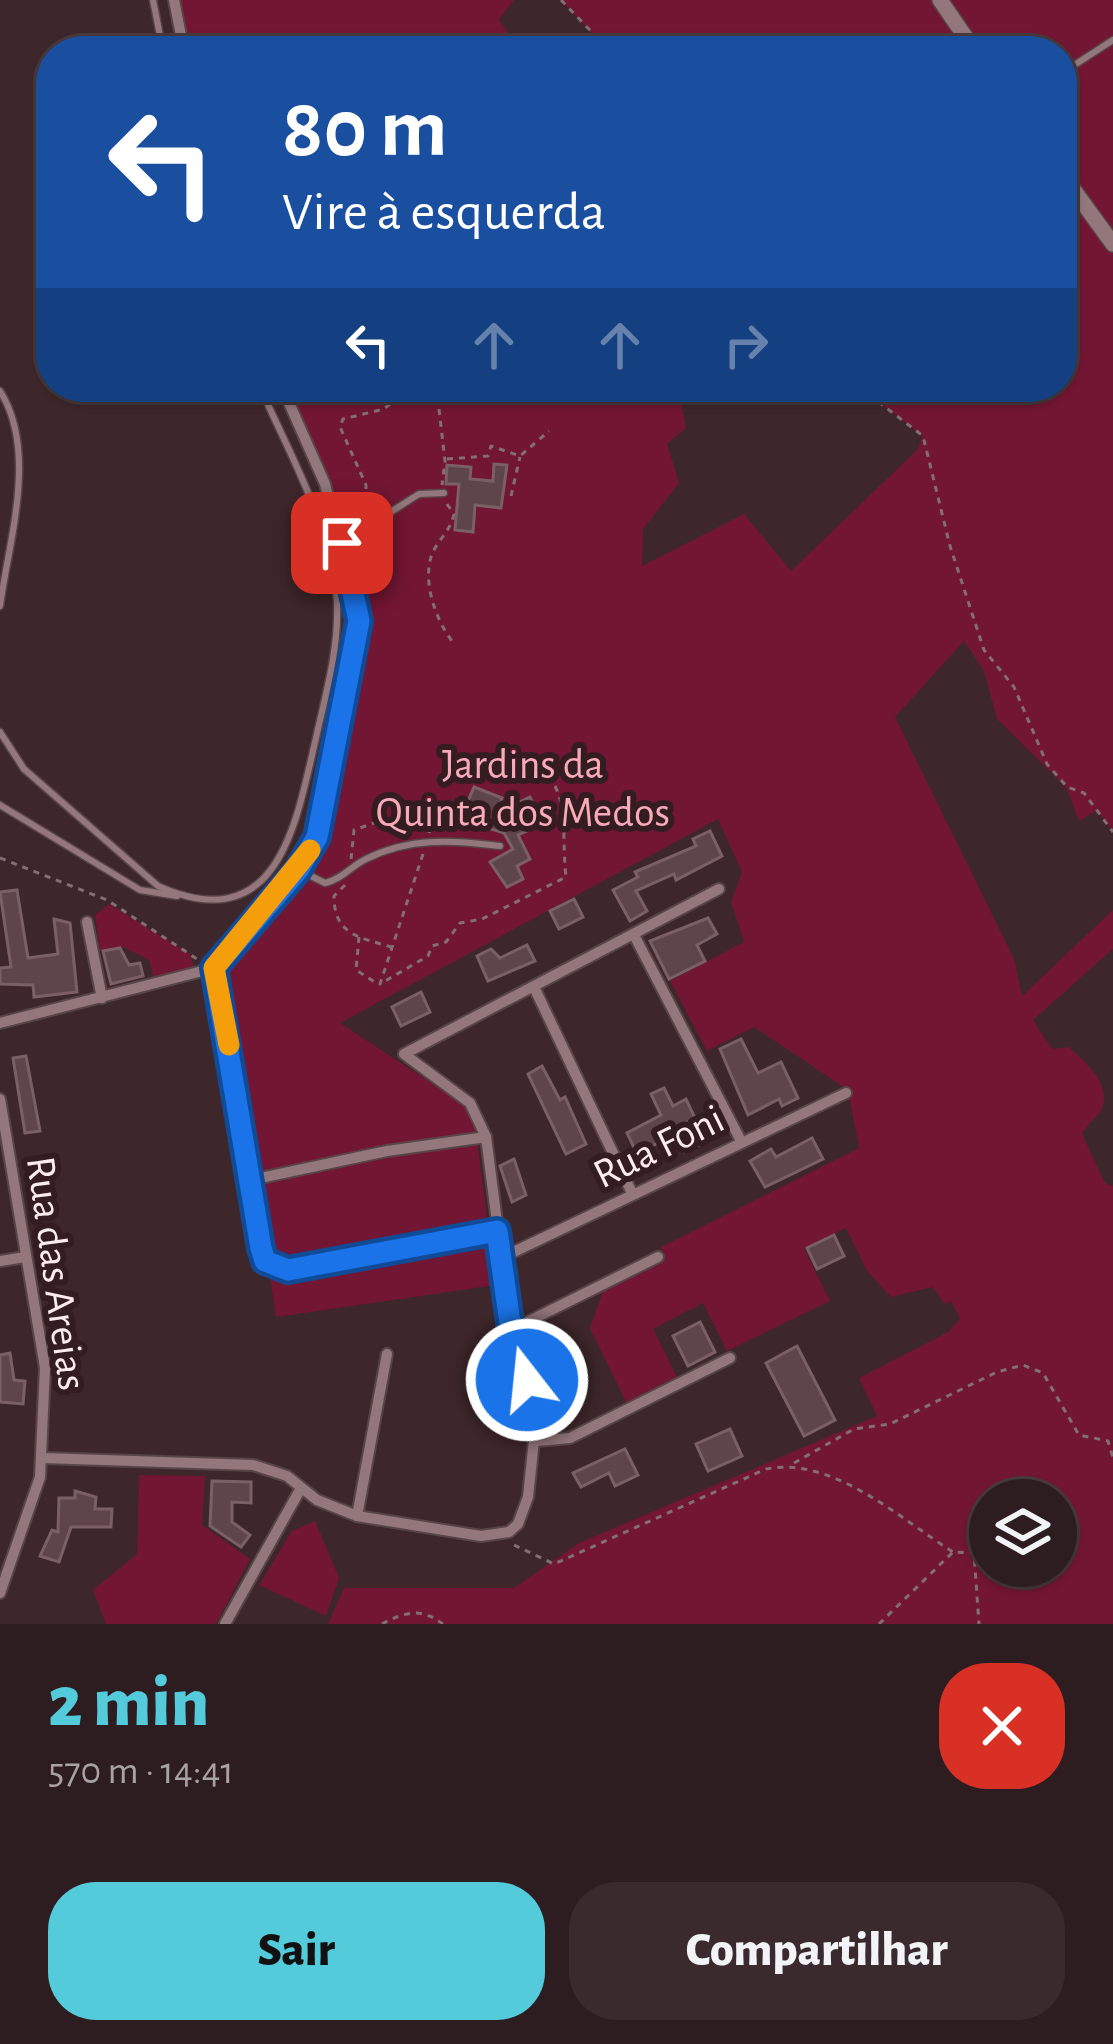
<!DOCTYPE html>
<html lang="pt">
<meta charset="utf-8">
<style>
:root{--surface:#2e1d20;--page:#3a2a2d;--text:#f1f3f6;--muted:#a7a2a5;--line:#493b3e;--accent:#53cbda}
body{margin:0;font-family:"Alegreya Sans",sans-serif;background:var(--page);color:var(--text);height:100vh;display:flex;flex-direction:column;font-size:45px;white-space:nowrap}
*{box-sizing:border-box;margin:0}
p{font-size:39px;color:var(--muted)}
.icon{flex:none;width:66px;height:66px;fill:none;stroke:currentColor;stroke-width:2;stroke-linecap:round;stroke-linejoin:round}
.map{position:relative;height:1624px;overflow:hidden}
.side{display:flex;flex-direction:column;background:var(--surface);flex:1}
.side>*{flex:none}
.guide{position:absolute;left:36px;top:36px;width:1041px;height:366px;border-radius:48px;box-shadow:0 3px 9px #0004,0 0 0 3px var(--line);background:#1a4fa0;color:#fff;overflow:hidden}
.fabs{position:absolute;left:969px;top:1479px;display:grid;gap:24px}
.fabs a{display:grid;place-items:center;width:108px;height:108px;border-radius:50%;background:var(--surface);box-shadow:0 3px 9px #0004,0 0 0 3px var(--line);font-size:60px}
.pin{position:absolute;display:grid;place-items:center;width:102px;height:102px;color:#fff;margin:-51px;border-radius:24px;box-shadow:0 6px 18px #0006}
.me{position:absolute;width:132px;margin:-66px;rotate:344deg;stroke-linejoin:round;filter:drop-shadow(0 0 9px #0008)}
.turn{display:flex;align-items:center;gap:42px;height:252px;padding:0 48px;font-size:54px}
.turn .icon{width:156px;height:156px;stroke-width:2.5}
.turn b{display:block;font-size:84px;line-height:102px}
.lanes{display:flex;align-items:center;height:114px;padding:0 48px;background:#0003;justify-content:center;gap:60px;direction:ltr}
.lanes .off{opacity:.35}
.round{display:grid;place-items:center;flex:none;width:126px;height:126px;border-radius:48px;background:var(--page)}
.headline{display:flex;align-items:center;justify-content:space-between;height:204px;padding:0 48px}
h1{font-size:72px;font-weight:800;line-height:90px;color:var(--accent)}
.cta{display:flex;gap:24px;margin-top:auto;padding:24px 48px}
.cta a{flex:1;height:138px;border-radius:48px;background:var(--accent);color:#111;font-size:48px;font-weight:800;line-height:138px;text-align:center}
.cta a+a{background:var(--page);color:var(--text)}
.map>svg:first-child{display:block}
.green{fill:#721633;fill-rule:evenodd}
.building{fill:#5e4549;stroke:#7a6064;stroke-width:3}
.lines{fill:none;stroke-linecap:round;stroke-linejoin:round}
.service-casing{stroke:#584548;stroke-width:9}
.minor-casing{stroke:#584548;stroke-width:14}
.secondary-casing{stroke:#584548;stroke-width:18}
.path{stroke:#836f72;stroke-width:3;stroke-dasharray:6 6;stroke-linecap:butt}
.service{stroke:#93777b;stroke-width:6}
.minor{stroke:#93777b;stroke-width:10}
.secondary{stroke:#93777b;stroke-width:15}
.route-casing{stroke:#114b97;stroke-width:30}
.route{stroke:#1a73e8;stroke-width:21}
.slow{stroke:#f59e0b;stroke-width:21}
.labels{text-anchor:middle;stroke-width:12;stroke-linejoin:round;paint-order:stroke}
.park-label{font-size:42px;fill:#f9aab8;stroke:#331d21}
.street-label{font-size:42px;fill:#fcecee;stroke:#331d21}
</style>
<div class="map">
<svg width="1113" height="1624" viewBox="0 0 1113 1624">
<rect width="100%" height="100%" fill="#3e272b"/>
<g class="green">
<polygon points="170,0 514,0 499,19 519,51 179,51"/>
<path d="M561 0H1113V832L1097 810 1079 821 1066 787 997 719 984 671 964 641 895 717 1014 959 1022 996 1113 910V949L1033 1020 1052 1049 1069 1047C1087 1064 1113 1085 1101 1111 1094 1120 1087 1125 1082 1134L1105 1183 1113 1186V1624H328L344 1588H514L579 1543 877 1416 859 1378 948 1332 960 1319 951 1301 945 1304 933 1287 891 1297 867 1271 846 1228 804 1248 830 1301 727 1351 703 1303 653 1329 677 1377 626 1402 590 1328 603 1291 663 1262 661 1247 859 1148 848 1090 754 1027 707 1051 670 981 744 942 731 902 742 872 718 819 340 1023 462 1103 474 1118 496 1285 276 1317 226 972 297 882 311 878 314 862 331 841 323 835 365 623 352 559 355 536 342 522 290 387H678L686 428 667 444 679 483 643 529 642 566 744 514 791 571 917 450 923 436 859 387H1062V51H609ZM990 1500H1056V1566H990Z"/>
<polygon points="109,904 190,954 194,968 155,982 149,960 121,946 100,951 95,915"/>
<polygon points="139,1475 205,1476 202,1525 250,1559 216,1624 106,1624 93,1590 137,1554"/>
<polygon points="315,1521 339,1578 326,1616 259,1585 292,1531"/>
</g>
<g class="building">
<polygon points="494,464 507,465 501,508 475,505 473,532 455,530 459,484 446,484 447,465 471,467 470,479 493,481"/>
<polygon points="474,787 502,798 497,813 530,797 534,806 526,810 529,830 518,835 530,859 517,866 523,879 507,887 490,862 513,849 504,833 485,827 487,822 465,808"/>
<polygon points="710,831 722,856 676,880 674,874 636,891 647,911 630,921 613,890 638,877 635,872 696,846 693,839"/>
<polygon points="17,890 28,958 58,954 54,919 70,923 77,992 34,997 33,985 0,984 0,968 11,967 0,892"/>
<polygon points="574,899 583,917 559,929 550,911"/>
<polygon points="708,918 717,934 697,945 705,961 669,979 650,941"/>
<polygon points="527,945 535,961 488,981 477,956 491,949 500,958"/>
<polygon points="120,948 129,965 140,963 143,976 111,984 103,951"/>
<polygon points="421,992 430,1012 401,1026 392,1007"/>
<polygon points="741,1039 758,1073 781,1062 798,1098 782,1106 779,1099 748,1115 720,1049"/>
<polygon points="26,1056 40,1131 25,1133 13,1058"/>
<polygon points="542,1066 560,1100 565,1097 586,1144 566,1154 528,1074"/>
<polygon points="664,1088 673,1106 686,1099 695,1118 687,1122 699,1145 684,1152 675,1134 637,1154 627,1133 661,1115 651,1094"/>
<polygon points="812,1138 823,1159 765,1187 750,1161 771,1149 776,1157"/>
<polygon points="514,1159 526,1195 512,1202 500,1166"/>
<polygon points="834,1235 844,1256 817,1269 807,1248"/>
<polygon points="700,1322 715,1352 688,1366 673,1336"/>
<polygon points="797,1346 835,1420 804,1436 766,1363"/>
<polygon points="10,1353 14,1380 25,1381 23,1404 0,1402 0,1355"/>
<polygon points="730,1429 742,1456 708,1471 696,1444"/>
<polygon points="625,1449 638,1475 615,1486 609,1473 581,1487 573,1473"/>
<polygon points="212,1481 251,1482 251,1503 232,1502 232,1522 250,1535 241,1547 210,1526"/>
<polygon points="75,1491 96,1497 95,1509 112,1509 111,1527 71,1527 59,1562 40,1556 52,1530 58,1532 59,1498 75,1498"/>
</g>
<g class="lines">
<defs>
<g id="service">
<polyline points="153,0 163,51"/>
<polyline points="1062,73 1113,40"/>
<path d="M0 391C38 451 9 540 0 606"/>
<polyline points="342,543 419,494 444,493"/>
<path d="M0 732 24 769 158 886C279 940 296 823 316 738 326 693 339 648 337 602 333 529 289 453 260 387"/>
<polyline points="0,805 140,890 177,896"/>
<path d="M299 870 325 883C342 879 350 867 366 859 410 837 453 840 500 846"/>
</g>
<g id="minor">
<polyline points="174,0 184,51"/>
<polyline points="87,922 102,998"/>
<polyline points="634,935 741,1141"/>
<polyline points="214,968 265,1261 288,1270 497,1231"/>
<polyline points="534,987 632,1193"/>
<polyline points="0,1023 214,968 299,870 317,837 359,621 325,484 282,387"/>
<polyline points="0,1099 45,1368 40,1477 0,1593"/>
<polyline points="251,1180 387,1151 486,1137"/>
<polyline points="501,1258 846,1093"/>
<polyline points="0,1261 25,1257"/>
<polyline points="511,1330 658,1257"/>
<polyline points="537,1441 570,1438 730,1358"/>
<polyline points="43,1458 253,1465 287,1476 317,1500 357,1516 481,1536 509,1532 518,1524 528,1497 536,1421 511,1330 486,1137 470,1103 404,1054 719,889"/>
<polyline points="357,1516 387,1354"/>
<polyline points="225,1624 301,1488"/>
</g>
<g id="secondary">
<polyline points="940,0 975,51"/>
<polyline points="1062,174 1113,244"/>
</g>
</defs>
<use href="#service" class="service-casing"/>
<use href="#minor" class="minor-casing"/>
<use href="#secondary" class="secondary-casing"/>
<g class="path">
<polyline points="561,0 610,51"/>
<polyline points="1062,93 1063,82"/>
<polyline points="859,387 923,436 950,546 984,650 1014,687 1047,764 1067,787 1084,793 1113,832"/>
<polyline points="439,409 445,461 442,485"/>
<polyline points="447,459 488,456 491,446 520,456 549,431"/>
<polyline points="511,496 520,457"/>
<path d="M447 504 454 514C450 533 436 541 431 557 423 584 436 620 452 641"/>
<polyline points="366,513 366,485 340,427 343,419 384,409 410,387"/>
<polyline points="429,833 434,816"/>
<path d="M423 854 380 984 428 956 432 946 446 942 460 923 482 919 566 877C560 823 574 793 530 756"/>
<polyline points="0,858 107,900 197,959"/>
<polyline points="351,859 354,830 374,823 385,807"/>
<path d="M345 885 334 896C334 935 359 937 391 947"/>
<polyline points="359,937 356,970 378,984"/>
<polyline points="794,1463 854,1429 890,1424 997,1372 1023,1365 1043,1373 1079,1435 1108,1441 1113,1458"/>
<path d="M514 1545 554 1564 766 1469C833 1456 899 1518 953 1552"/>
<path d="M382 1624C406 1611 422 1608 443 1624"/>
<polyline points="879,1624 953,1552 974,1553 979,1624"/>
</g>
<use href="#service" class="service"/>
<use href="#minor" class="minor"/>
<use href="#secondary" class="secondary"/>
</g>
<g class="lines">
<defs>
<polyline id="route" points="342,543 359,621 317,837 298,870 214,968 261,1248 265,1261 288,1270 497,1231 511,1330 527,1380"/>
</defs>
<use href="#route" class="route-casing"/>
<use href="#route" class="route"/>
<polyline class="slow" points="229,1045 214,968 310,850"/>
</g>
<g class="labels">
<g class="park-label">
<text x="523" y="778">Jardins da<tspan x="523" dy="48">Quinta dos Medos</tspan></text>
</g>
<g class="street-label">
<text transform="translate(658 1145) rotate(-26)" y="15">Rua Foni</text>
<text transform="translate(58 1273) rotate(82)" y="15">Rua das Areias</text>
</g>
</g>
</svg>
<div class="fabs">
<a><svg class="icon" aria-label="layers" viewBox="0 0 24 24"><path d="M12 4l9 5-9 5-9-5zM3 14l9 5 9-5"/></svg></a>
</div>
<div class="pin" style="left:342px;top:543px;background:#d93025"><svg class="icon" aria-label="arrive" viewBox="0 0 24 24"><path d="M6 21V4h12l-3 4 3 4H6"/></svg></div>
<svg class="me" style="left:527px;top:1380px" viewBox="-20 -20 40 40"><circle r="17" fill="#1a73e8" stroke="#fff" stroke-width="3"/><path d="M0-11L8 9 0 5-8 9z" fill="#fff"/></svg>
<div class="guide">
<div class="turn"><svg class="icon" aria-label="left" viewBox="0 0 24 24"><path d="M17 20v-9H6M10 6l-5 5 5 5"/></svg><div><b>80 m</b>Vire à esquerda</div></div>
<div class="lanes"><svg class="icon" aria-label="left" viewBox="0 0 24 24"><path d="M17 20v-9H6M10 6l-5 5 5 5"/></svg><svg class="icon off" aria-label="ahead" viewBox="0 0 24 24"><path d="M12 20V5M6 11l6-6 6 6"/></svg><svg class="icon off" aria-label="ahead" viewBox="0 0 24 24"><path d="M12 20V5M6 11l6-6 6 6"/></svg><svg class="icon off" aria-label="right" viewBox="0 0 24 24"><path d="M7 20v-9h11M14 6l5 5-5 5"/></svg></div>
</div>
</div>
<section class="side">
<div class="headline"><div><h1>2 min</h1><p>570 m · 14:41</p></div><a class="round" style="background:#d93025;color:#fff"><svg class="icon" aria-label="close" viewBox="0 0 24 24"><path d="M6 6l12 12M18 6L6 18"/></svg></a></div>
<div class="cta"><a>Sair</a><a>Compartilhar</a></div>
</section>
